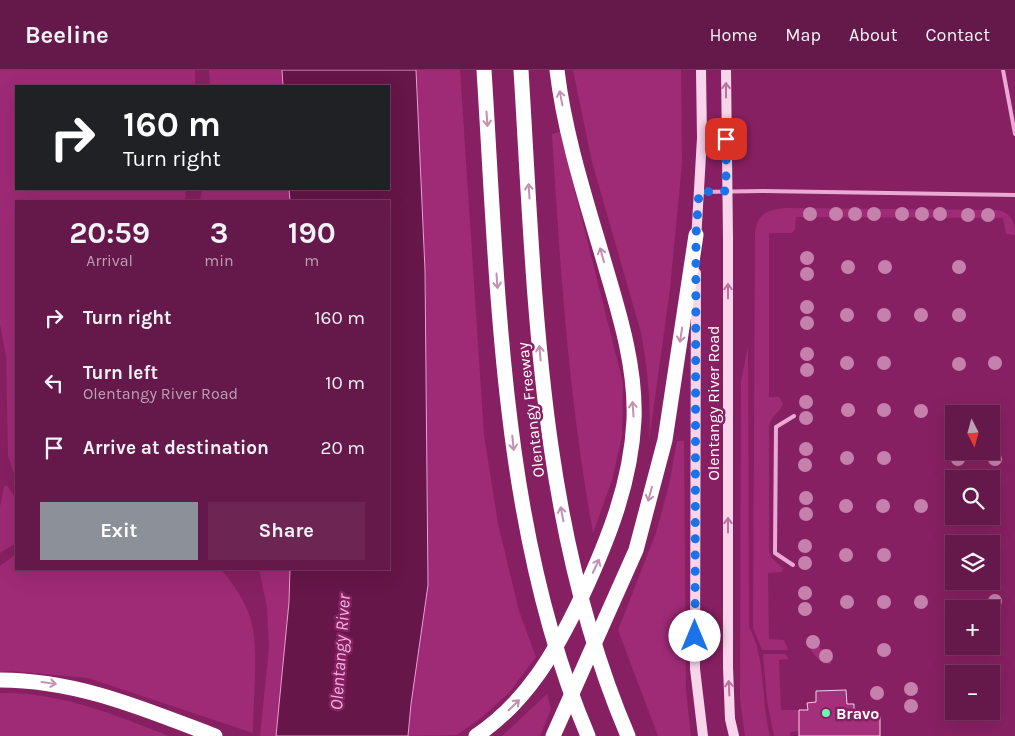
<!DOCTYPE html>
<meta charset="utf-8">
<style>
:root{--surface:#65184a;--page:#6d2554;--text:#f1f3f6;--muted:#bca0b5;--line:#793762;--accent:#8c9099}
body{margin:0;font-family:Karla,sans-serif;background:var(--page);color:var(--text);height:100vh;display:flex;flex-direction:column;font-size:19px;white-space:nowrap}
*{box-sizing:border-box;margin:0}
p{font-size:16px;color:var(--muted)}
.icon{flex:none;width:28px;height:28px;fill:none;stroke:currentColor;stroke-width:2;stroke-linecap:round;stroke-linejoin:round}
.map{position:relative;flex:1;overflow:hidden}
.panel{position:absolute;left:15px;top:130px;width:375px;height:370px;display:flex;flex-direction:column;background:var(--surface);border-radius:0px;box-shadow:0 5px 20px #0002,0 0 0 1px var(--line)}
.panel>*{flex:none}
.banner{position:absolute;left:15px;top:15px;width:375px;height:105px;border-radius:0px;box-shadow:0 5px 20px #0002,0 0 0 1px var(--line);background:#202124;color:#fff;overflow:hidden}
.needle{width:32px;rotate:174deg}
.fabs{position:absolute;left:945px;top:335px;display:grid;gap:10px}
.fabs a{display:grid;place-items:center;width:55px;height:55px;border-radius:0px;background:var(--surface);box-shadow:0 5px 20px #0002,0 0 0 1px var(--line);font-size:25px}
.pin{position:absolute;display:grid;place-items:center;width:42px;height:42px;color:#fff;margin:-21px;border-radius:10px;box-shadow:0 2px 8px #0006}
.me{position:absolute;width:55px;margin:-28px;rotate:0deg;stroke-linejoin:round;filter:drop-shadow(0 0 4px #0008)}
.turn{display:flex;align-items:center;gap:18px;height:105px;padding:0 25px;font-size:22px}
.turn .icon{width:65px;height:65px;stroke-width:2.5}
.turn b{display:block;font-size:35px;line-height:42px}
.eta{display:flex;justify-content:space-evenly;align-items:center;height:85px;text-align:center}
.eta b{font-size:30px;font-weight:700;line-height:35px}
.action{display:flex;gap:10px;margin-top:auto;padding:10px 25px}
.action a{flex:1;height:58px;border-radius:0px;background:var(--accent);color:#fff;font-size:20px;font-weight:700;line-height:58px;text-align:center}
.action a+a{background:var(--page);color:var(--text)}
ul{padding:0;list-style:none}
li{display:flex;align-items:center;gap:15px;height:65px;padding:0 25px}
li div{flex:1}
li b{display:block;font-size:19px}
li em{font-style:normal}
header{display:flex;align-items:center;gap:30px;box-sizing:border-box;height:70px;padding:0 25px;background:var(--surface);border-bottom:1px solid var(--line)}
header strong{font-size:24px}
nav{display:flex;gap:28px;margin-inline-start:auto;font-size:18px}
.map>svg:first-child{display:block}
.green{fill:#9f2a76}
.water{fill:#661648;stroke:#eb9dd1}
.building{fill:#a4307b;stroke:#f7cee9}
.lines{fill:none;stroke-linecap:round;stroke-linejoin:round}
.service{stroke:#eaaad4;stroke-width:4}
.secondary{stroke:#f8d5eb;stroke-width:10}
.motorway{stroke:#fff;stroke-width:15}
.tree{fill:#c580ac}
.oneway{stroke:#ba71a0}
.oneway2{stroke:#c390b0}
.route{stroke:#1a73e8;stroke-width:9;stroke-dasharray:0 16.2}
.poi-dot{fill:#6af7b2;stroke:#872062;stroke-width:2}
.labels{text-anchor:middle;stroke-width:5;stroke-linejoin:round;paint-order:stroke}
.street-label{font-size:16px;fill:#fff;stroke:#872062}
.poi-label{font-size:16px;font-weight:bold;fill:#fff;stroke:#872062;text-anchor:start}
.water-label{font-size:18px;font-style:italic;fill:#f1b5dd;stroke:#872062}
</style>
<header>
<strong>Beeline</strong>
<nav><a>Home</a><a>Map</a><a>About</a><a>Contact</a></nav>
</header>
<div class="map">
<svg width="1015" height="666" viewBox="0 0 1015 666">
<rect width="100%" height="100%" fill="#872062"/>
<g class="green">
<polygon points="0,0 195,0 195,16 16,16 16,119 186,119 185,131 16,131 16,410 8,386 6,286 0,254"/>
<polygon points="209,0 282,0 283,16 210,16"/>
<polygon points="416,0 460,0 484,365 498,454 519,541 536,587 508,624 481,648 457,665 408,666 411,634 428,515 425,200"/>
<path d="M573 0H681L682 93 670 219 649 371C651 335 648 299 641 263L592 92Z"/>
<path d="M560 62 623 313 622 366 612 410 593 463C569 331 560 198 552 64Z"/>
<polygon points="202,119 289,119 290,131 200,131"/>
<path d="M785 138 997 140C1011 143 1015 151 1015 165L1006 164 1003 148 796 147 795 159 792 163H769V327H779L783 333C781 343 772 343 769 357V481L772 488 783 498 782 502 768 503 769 569 784 570 788 580H762L753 558 755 163C757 144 767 140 785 138Z"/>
<path d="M748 277 749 557C766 587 761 632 770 666H745L740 629 741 311Z"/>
<polygon points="677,371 684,371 686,620 691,666 658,666 618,560 656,463 669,415"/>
<polygon points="7,415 16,429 16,473 0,483 0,437 4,417"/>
<path d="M16 484V499H221C235 516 249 536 253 559 258 590 253 631 253 663L88 608 11 601 0 602V496Z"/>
<polygon points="259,499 290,499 289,532 276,666 260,666 269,578 267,537"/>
<path d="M810 565 817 566 820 579H831V594C820 595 808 579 807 569Z"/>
<polygon points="763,584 785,584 789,589 779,590 781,640 799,640 799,661 790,662 790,666 774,666 767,631"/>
<path d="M0 623C57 621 116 645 169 666H0Z"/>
<polygon points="547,624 551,639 540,666 502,666"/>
</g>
<polygon class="water" points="282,0 416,0 425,200 428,515 411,634 408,666 276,666 289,532 290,499 389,499 389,131 290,131 289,119 389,119 389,16 283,16"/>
<polygon class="building" points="846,620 847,634 854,634 854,646 880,646 880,666 799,666 799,640 808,640 807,633 816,632 816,621"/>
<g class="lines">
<g class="service">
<polyline points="1003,0 1015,64"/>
<polyline points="699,122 763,121 1015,125"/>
<polyline points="793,495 775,483 776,357 794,346"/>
</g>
<g class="secondary">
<polyline points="726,0 728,168 728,597 730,649 734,666"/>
<polyline points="696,171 702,68 701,0"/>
<polyline points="696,203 695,599 703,666"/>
</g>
<g class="motorway">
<path d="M484 0C498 219 501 462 588 666"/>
<path d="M521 0C535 225 538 456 628 666"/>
<path d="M0 610C77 610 144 639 215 666"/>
<path d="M476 666C527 632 556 581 582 526 608 470 631 413 634 350 636 300 621 249 607 202 588 136 565 68 557 0"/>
<polyline points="553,666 636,480 665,370 696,165"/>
</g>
</g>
<g class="tree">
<circle cx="810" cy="144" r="7"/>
<circle cx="836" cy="144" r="7"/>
<circle cx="855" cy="144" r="7"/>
<circle cx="874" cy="144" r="7"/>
<circle cx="902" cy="144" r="7"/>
<circle cx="922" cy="144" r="7"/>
<circle cx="940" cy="144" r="7"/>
<circle cx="968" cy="145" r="7"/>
<circle cx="988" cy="145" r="7"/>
<circle cx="807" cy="188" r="7"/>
<circle cx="848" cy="197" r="7"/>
<circle cx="885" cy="197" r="7"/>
<circle cx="959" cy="197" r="7"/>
<circle cx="807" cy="204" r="7"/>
<circle cx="807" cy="237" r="7"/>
<circle cx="847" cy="245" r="7"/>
<circle cx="884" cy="245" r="7"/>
<circle cx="921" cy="245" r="7"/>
<circle cx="959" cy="245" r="7"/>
<circle cx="807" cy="253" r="7"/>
<circle cx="807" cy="284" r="7"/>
<circle cx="847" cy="293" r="7"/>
<circle cx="884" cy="293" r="7"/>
<circle cx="995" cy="293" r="7"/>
<circle cx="959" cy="294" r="7"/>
<circle cx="807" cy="300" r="7"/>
<circle cx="806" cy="332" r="7"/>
<circle cx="848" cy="340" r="7"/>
<circle cx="884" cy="340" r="7"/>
<circle cx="921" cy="341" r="7"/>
<circle cx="806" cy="348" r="7"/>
<circle cx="806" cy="379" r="7"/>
<circle cx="847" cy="388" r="7"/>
<circle cx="884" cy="388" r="7"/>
<circle cx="958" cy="389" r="7"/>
<circle cx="995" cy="389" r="7"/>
<circle cx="805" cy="395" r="7"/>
<circle cx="806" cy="428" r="7"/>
<circle cx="846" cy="436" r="7"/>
<circle cx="883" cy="436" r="7"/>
<circle cx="921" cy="436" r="7"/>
<circle cx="806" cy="444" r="7"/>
<circle cx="805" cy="476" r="7"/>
<circle cx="846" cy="485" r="7"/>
<circle cx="884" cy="485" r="7"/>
<circle cx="805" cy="493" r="7"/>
<circle cx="805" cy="523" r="7"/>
<circle cx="995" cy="531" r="7"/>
<circle cx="847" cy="532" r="7"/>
<circle cx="884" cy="532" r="7"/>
<circle cx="921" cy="532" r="7"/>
<circle cx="805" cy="539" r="7"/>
<circle cx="813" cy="572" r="7"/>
<circle cx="884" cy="580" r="7"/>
<circle cx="826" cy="586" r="7"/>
<circle cx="911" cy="619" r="7"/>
<circle cx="877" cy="623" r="7"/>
<circle cx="911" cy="636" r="7"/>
</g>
<defs><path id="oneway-shaft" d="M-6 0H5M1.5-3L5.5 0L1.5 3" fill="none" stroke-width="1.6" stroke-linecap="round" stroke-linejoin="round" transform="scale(1.25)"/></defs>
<g class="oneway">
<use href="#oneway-shaft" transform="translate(726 20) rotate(-90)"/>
<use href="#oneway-shaft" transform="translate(728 221) rotate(-90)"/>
<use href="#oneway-shaft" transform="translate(728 455) rotate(-90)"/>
<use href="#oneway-shaft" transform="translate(729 618) rotate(-93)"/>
</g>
<g class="oneway2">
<use href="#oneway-shaft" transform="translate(561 28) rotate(-101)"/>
<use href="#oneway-shaft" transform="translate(487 49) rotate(86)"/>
<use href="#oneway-shaft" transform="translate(529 121) rotate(-94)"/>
<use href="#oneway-shaft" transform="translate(602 185) rotate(-106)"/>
<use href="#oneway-shaft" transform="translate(497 211) rotate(86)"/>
<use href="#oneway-shaft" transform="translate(681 265) rotate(99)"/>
<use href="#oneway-shaft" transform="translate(540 283) rotate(-95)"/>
<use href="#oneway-shaft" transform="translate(633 339) rotate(-94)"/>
<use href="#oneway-shaft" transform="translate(513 373) rotate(84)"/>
<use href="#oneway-shaft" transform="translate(650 424) rotate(105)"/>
<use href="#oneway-shaft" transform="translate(562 444) rotate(-101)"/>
<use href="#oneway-shaft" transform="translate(596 496) rotate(-65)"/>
<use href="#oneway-shaft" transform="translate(49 613) rotate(8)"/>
<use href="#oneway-shaft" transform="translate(514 635) rotate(-44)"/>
</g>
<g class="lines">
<polyline class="route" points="695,566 696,165 699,122 726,121 726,69"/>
</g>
<circle class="poi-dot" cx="826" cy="643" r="5"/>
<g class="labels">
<g class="street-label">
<text transform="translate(713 333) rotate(-90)" y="6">Olentangy River Road</text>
<text transform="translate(530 340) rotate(-97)" y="6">Olentangy Freeway</text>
</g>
<g class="poi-label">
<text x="836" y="649">Bravo</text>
</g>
<g class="water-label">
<text transform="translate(340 582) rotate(-86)" y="6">Olentangy River</text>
</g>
</g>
</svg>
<div class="fabs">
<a><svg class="needle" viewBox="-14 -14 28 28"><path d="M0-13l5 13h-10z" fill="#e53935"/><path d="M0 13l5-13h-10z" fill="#bca0b5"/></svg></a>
<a><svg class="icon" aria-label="search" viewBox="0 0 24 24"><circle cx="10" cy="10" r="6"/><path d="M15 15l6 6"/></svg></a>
<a><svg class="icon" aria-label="layers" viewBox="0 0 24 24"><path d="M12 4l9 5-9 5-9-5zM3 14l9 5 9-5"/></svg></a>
<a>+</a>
<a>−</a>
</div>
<div class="pin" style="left:726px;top:69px;background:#d93025"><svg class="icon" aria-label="arrive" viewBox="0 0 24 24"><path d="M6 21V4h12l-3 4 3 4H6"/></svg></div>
<svg class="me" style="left:695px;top:566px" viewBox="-20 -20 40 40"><circle r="19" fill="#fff"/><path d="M0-13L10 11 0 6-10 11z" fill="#1a73e8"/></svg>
<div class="banner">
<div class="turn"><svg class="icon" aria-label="right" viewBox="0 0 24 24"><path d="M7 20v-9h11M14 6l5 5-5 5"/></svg><div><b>160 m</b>Turn right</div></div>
</div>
<section class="panel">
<div class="eta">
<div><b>20:59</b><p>Arrival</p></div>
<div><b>3</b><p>min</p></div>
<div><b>190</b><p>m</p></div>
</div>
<ul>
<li><svg class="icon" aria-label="right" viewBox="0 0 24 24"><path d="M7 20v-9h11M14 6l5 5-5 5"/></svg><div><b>Turn right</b></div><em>160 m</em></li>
<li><svg class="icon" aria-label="left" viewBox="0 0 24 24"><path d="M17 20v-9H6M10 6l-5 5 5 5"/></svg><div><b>Turn left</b><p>Olentangy River Road</p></div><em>10 m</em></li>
<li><svg class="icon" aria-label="arrive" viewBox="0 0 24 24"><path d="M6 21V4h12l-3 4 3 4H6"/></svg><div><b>Arrive at destination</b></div><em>20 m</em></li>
</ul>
<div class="action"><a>Exit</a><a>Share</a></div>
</section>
</div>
